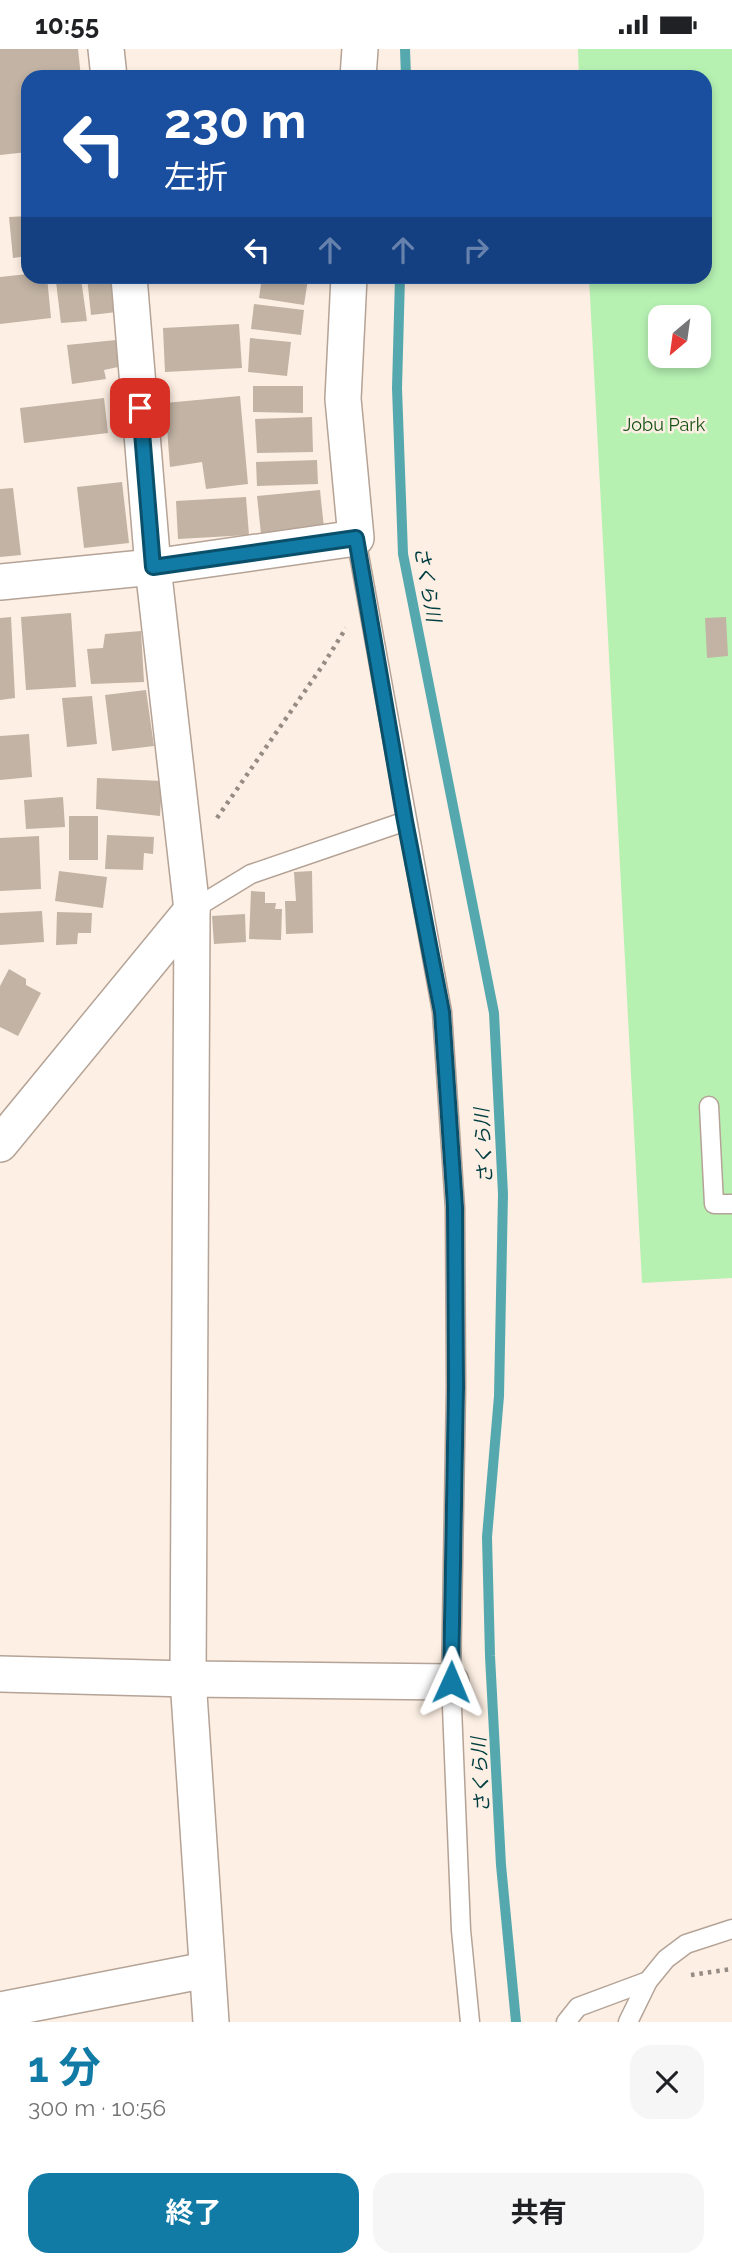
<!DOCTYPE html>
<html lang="ja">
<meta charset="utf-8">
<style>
:root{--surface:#fff;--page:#f6f6f6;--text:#202124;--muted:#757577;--accent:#117ba5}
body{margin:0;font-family:Raleway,"Noto Sans JP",sans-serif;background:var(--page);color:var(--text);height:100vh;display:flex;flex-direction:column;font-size:26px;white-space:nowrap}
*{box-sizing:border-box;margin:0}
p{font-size:23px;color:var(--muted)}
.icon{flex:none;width:38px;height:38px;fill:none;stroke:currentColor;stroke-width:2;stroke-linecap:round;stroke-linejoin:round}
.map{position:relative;height:1973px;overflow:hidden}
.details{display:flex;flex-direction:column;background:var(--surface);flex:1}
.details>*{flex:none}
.hud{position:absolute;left:21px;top:21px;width:691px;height:214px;border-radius:21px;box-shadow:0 4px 10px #0003;background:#1a4fa0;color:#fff;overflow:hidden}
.needle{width:46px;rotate:209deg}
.buttons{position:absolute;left:648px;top:256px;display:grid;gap:14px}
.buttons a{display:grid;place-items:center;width:63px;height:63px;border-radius:14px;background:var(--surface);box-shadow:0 4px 10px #0003;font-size:35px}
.pin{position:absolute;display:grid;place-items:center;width:60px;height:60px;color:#fff;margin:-30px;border-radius:14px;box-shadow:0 4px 10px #0006}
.me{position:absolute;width:77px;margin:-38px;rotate:1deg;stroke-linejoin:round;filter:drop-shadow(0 0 5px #0008)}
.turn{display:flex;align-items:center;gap:24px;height:147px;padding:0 28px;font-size:32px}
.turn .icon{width:91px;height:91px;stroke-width:2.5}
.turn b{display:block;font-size:49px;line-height:60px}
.lanes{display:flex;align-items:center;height:66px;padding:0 28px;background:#0003;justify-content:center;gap:35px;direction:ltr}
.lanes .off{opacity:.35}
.round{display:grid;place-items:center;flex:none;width:74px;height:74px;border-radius:21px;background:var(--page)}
.overview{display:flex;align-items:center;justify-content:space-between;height:119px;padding:0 28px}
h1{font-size:42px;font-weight:700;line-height:52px;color:var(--accent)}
.primary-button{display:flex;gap:14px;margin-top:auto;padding:14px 28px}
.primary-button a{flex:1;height:80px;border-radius:21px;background:var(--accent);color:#fff;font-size:28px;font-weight:700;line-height:80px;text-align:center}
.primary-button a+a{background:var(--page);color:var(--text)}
.status{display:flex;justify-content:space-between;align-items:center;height:49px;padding:0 35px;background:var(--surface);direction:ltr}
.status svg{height:19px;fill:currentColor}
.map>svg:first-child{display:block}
.green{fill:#b6f1b2;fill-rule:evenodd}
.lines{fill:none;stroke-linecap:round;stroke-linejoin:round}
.stream{stroke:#55a9ae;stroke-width:10}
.building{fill:#c2b3a4}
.lane-casing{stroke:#b4a396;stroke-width:21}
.street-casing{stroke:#b4a396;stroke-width:38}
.path{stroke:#968c84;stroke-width:4.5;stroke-dasharray:3.5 5;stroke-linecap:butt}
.lane{stroke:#fff;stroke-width:18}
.street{stroke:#fff;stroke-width:35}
.route-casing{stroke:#0b506b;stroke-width:18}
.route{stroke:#117ba5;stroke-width:12}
.labels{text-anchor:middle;stroke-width:5;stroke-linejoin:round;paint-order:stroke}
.park-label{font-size:18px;fill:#135113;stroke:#fdefe3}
.water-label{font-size:19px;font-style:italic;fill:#003d41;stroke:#fdefe3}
</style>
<div class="status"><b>10:55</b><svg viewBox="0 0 49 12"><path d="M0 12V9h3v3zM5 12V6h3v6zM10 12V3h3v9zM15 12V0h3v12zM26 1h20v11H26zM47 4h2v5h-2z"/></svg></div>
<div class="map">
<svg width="732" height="1973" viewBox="0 0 732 1973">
<rect width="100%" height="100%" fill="#fdefe3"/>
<path class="green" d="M578 0H732V1229L642 1234 589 228H705V28H579ZM660 268H698V306H660Z"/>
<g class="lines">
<g class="stream">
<polyline points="405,0 406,28"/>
<polyline points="400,228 397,339 403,505 494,964 503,1145 499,1347 487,1488 490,1607 501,1816 516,1973"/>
</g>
</g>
<g class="building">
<polygon points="0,0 78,0 81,28 28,28 28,103 0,106"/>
<polygon points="28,167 28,207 13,209 9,168"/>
<polygon points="28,225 28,228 47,228 51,269 0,275 0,228"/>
<polygon points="87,228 113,228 117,263 91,266"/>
<polygon points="262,228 308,230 304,256 259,249"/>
<polygon points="81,230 87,272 61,274 56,233"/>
<polygon points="254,255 304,261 301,286 251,280"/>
<polygon points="239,275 242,319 165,323 163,279"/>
<polygon points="250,289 291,293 287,327 248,323"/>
<polygon points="116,291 118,318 104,321 106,330 72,335 67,296"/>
<polygon points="253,337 303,337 303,364 253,363"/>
<polygon points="240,347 248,435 206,440 202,413 170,418 165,354"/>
<polygon points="104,349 108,384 24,394 20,359"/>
<polygon points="312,368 313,403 257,404 255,370"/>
<polygon points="317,411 318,435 257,437 256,413"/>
<polygon points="122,433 129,494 84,499 77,438"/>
<polygon points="13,439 21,506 0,508 0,440"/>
<polygon points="320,441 324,479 261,485 257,447"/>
<polygon points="246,448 249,486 178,490 176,452"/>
<polygon points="71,564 76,638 26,641 21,568"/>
<polygon points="11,568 15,649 0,651 0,569"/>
<polygon points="726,568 728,607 707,609 705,569"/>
<polygon points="141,582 144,633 91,635 87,600 103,599 105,585"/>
<polygon points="146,641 154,697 112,702 105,646"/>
<polygon points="92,647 97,695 67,698 62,649"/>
<polygon points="29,685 32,728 0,731 0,687"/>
<polygon points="97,729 162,732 160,767 96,760"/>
<polygon points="63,748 65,778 26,780 24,751"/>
<rect x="69" y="767" width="29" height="44"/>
<polygon points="107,786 154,788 153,805 144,804 143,821 105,820"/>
<polygon points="39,787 41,840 0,842 0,789"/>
<polygon points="59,822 107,828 103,859 55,852"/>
<polygon points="312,822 313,884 286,885 285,852 296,852 294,823"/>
<polygon points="251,842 265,843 265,854 276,854 275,860 282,860 281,891 249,890"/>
<polygon points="42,862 44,893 0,896 0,864"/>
<polygon points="57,863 92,864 91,884 78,884 77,895 56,896"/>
<polygon points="245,865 246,893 214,895 212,867"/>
<polygon points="9,920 26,930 26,936 41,944 18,987 0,978 0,937"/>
</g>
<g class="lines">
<defs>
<g id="lane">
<polyline points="356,489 442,963 455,1159 456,1338 451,1633 461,1881 470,1973"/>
<polyline points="192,861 251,825 406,772"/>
<polyline points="709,1057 714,1155 732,1155"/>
<polyline points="566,1973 578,1958 648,1932 666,1910 686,1895 732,1880"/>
<polyline points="628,1973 648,1932"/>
</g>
<g id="street">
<polyline points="106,0 109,28"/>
<polyline points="358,28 360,0"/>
<polyline points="129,228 153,518 192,861 188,1630 211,1973"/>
<polyline points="0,533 153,518 356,489 343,350 349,228"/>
<polyline points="0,1095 192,861"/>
<polyline points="0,1625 188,1630 451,1633"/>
<polyline points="0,1961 206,1921"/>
</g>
</defs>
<use href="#lane" class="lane-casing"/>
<use href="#street" class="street-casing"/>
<g class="path">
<polyline points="217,769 323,616 346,579"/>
<polyline points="691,1926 732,1920"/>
</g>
<use href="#lane" class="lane"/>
<use href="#street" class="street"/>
</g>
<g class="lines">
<defs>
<polyline id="route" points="140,359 153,518 356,489 405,772 442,963 455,1158 456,1338 451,1633"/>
</defs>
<use href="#route" class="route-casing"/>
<use href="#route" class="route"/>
</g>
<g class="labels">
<g class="park-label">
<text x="664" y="382">Jobu Park</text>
</g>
<g class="water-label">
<text transform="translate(428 535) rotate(80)" y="7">さくら川</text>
<text transform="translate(483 1097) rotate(-93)" y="7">さくら川</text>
<text transform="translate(480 1726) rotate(-93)" y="7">さくら川</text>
</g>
</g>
</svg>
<div class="buttons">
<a><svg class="needle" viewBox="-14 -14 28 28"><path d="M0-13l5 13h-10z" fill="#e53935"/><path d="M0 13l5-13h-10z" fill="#757577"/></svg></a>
</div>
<div class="pin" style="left:140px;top:359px;background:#d93025"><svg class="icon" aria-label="arrive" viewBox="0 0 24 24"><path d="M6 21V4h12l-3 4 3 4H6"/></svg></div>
<svg class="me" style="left:451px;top:1633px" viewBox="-20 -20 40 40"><path d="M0-17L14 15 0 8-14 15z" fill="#117ba5" stroke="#fff" stroke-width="4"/></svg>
<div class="hud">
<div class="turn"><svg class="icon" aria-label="left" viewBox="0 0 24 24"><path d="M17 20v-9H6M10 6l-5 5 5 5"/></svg><div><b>230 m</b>左折</div></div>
<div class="lanes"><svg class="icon" aria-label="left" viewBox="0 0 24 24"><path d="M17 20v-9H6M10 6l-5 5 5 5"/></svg><svg class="icon off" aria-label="ahead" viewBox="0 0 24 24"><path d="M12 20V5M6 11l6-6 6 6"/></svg><svg class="icon off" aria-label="ahead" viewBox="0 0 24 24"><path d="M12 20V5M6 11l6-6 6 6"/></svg><svg class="icon off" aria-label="right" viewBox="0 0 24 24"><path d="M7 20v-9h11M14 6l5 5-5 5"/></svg></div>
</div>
</div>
<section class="details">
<div class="overview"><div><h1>1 分</h1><p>300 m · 10:56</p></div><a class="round"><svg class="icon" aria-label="close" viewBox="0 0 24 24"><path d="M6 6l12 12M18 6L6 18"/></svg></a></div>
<div class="primary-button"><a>終了</a><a>共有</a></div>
</section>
